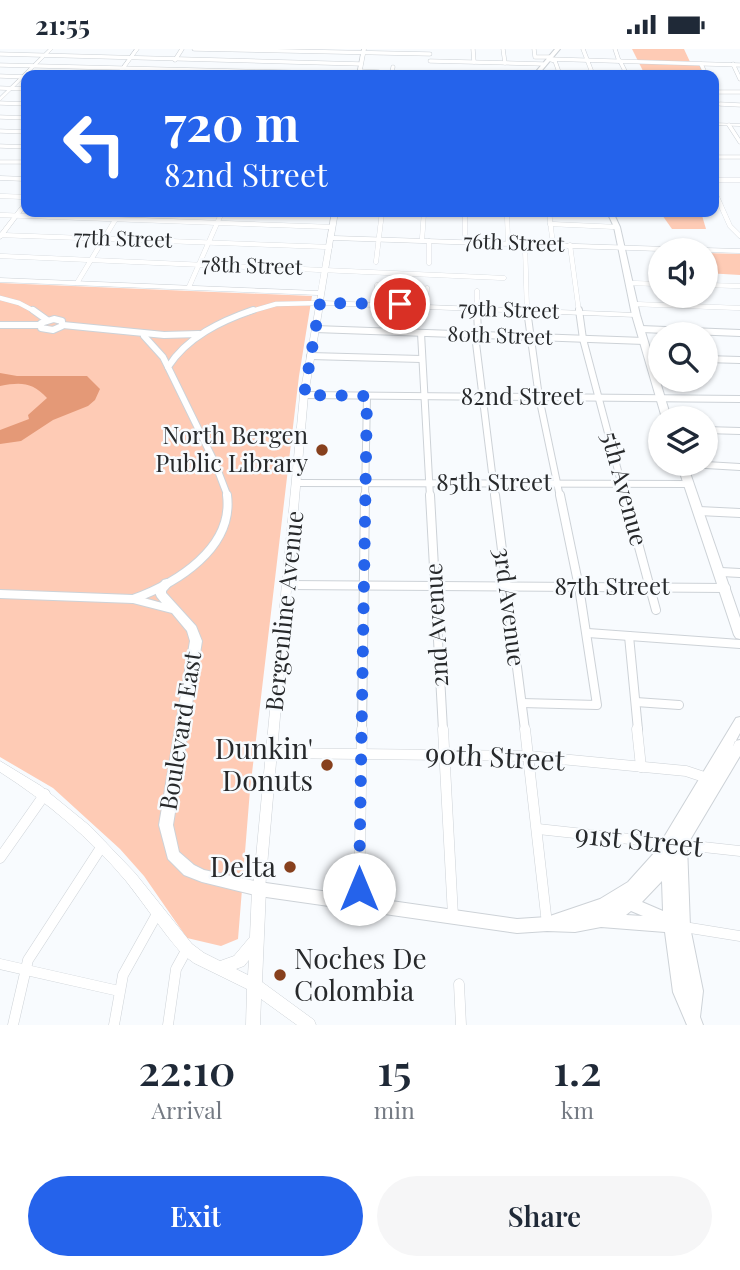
<!DOCTYPE html>
<style>
:root{--surface:#fff;--page:#f6f6f7;--text:#1f2937;--muted:#747a83;--accent:#2563eb}
body{margin:0;font-family:"Playfair Display",serif;background:var(--page);color:var(--text);height:100vh;display:flex;flex-direction:column;font-size:26px;white-space:nowrap}
*{box-sizing:border-box;margin:0}
p{font-size:23px;color:var(--muted)}
.icon{flex:none;width:38px;height:38px;fill:none;stroke:currentColor;stroke-width:2;stroke-linecap:round;stroke-linejoin:round}
.map{position:relative;height:976px;overflow:hidden}
.sheet{display:flex;flex-direction:column;background:var(--surface);flex:1}
.sheet>*{flex:none}
.hud{position:absolute;left:21px;top:21px;width:698px;height:147px;border-radius:14px;box-shadow:0 2px 5px #0004;background:#2563eb;color:#fff;overflow:hidden}
.controls{position:absolute;left:648px;top:189px;display:grid;gap:14px}
.controls a{display:grid;place-items:center;width:70px;height:70px;border-radius:50%;background:var(--surface);box-shadow:0 2px 5px #0004;font-size:35px}
.pin{position:absolute;display:grid;place-items:center;width:60px;height:60px;color:#fff;margin:-30px;border:4px solid #fff;border-radius:50%;box-shadow:0 2px 7px #0007}
.me{position:absolute;width:77px;margin:-38px;rotate:0deg;stroke-linejoin:round;filter:drop-shadow(0 0 5px #0008)}
.turn{display:flex;align-items:center;gap:24px;height:147px;padding:0 28px;font-size:32px}
.turn .icon{width:91px;height:91px;stroke-width:2.5}
.turn b{display:block;font-size:49px;line-height:60px}
.eta{display:flex;justify-content:space-evenly;align-items:center;height:119px;text-align:center}
.eta b{font-size:42px;font-weight:600;line-height:49px}
.action{display:flex;gap:14px;margin-top:auto;padding:14px 28px}
.action a{flex:1;height:80px;border-radius:42px;background:var(--accent);color:#fff;font-size:28px;font-weight:600;line-height:80px;text-align:center}
.action a+a{background:var(--page);color:var(--text)}
.status{display:flex;justify-content:space-between;align-items:center;height:49px;padding:0 35px;background:var(--surface);direction:ltr}
.status svg{height:19px;fill:currentColor}
.map>svg:first-child{display:block}
.green{fill:#fecbb5}
.water{fill:#e49977}
.lines{fill:none;stroke-linecap:round;stroke-linejoin:round}
.minor-far4-casing{stroke:#cdd2d7;stroke-width:4.5}
.minor-far3-casing{stroke:#cdd2d7;stroke-width:5}
.minor-far2-casing{stroke:#cdd2d7;stroke-width:8}
.minor-far1-casing{stroke:#cdd2d7;stroke-width:10}
.minor-casing{stroke:#cdd2d7;stroke-width:11}
.tertiary-casing{stroke:#cdd2d7;stroke-width:1}
.secondary-casing{stroke:#cdd2d7;stroke-width:1}
.primary-casing{stroke:#cdd2d7;stroke-width:2}
.minor-far4{stroke:#fff;stroke-width:3.5}
.minor-far3{stroke:#fff;stroke-width:4.5}
.minor-far2{stroke:#fff;stroke-width:6}
.minor-far1{stroke:#fff;stroke-width:8}
.minor{stroke:#fff;stroke-width:10}
.tertiary{fill:#fff;fill-rule:evenodd}
.secondary{fill:#fff;fill-rule:evenodd}
.primary{fill:#fff;fill-rule:evenodd}
.route{stroke:#2563eb;stroke-width:12;stroke-dasharray:0 21.6}
.poi-dot{fill:#87401d;stroke:#f8fbfe;stroke-width:2.5}
.labels{text-anchor:middle;stroke-width:5;stroke-linejoin:round;paint-order:stroke}
.far-street-label{font-size:21px;fill:#27292b;stroke:#f8fbfe}
.street-label{font-size:24px;fill:#27292b;stroke:#f8fbfe}
.poi-label{font-size:24px;fill:#27292b;stroke:#f8fbfe;text-anchor:end}
.near-poi-label{font-size:28px;fill:#27292b;stroke:#f8fbfe;text-anchor:end}
.near-street-label{font-size:28px;fill:#27292b;stroke:#f8fbfe}
</style>
<div class="status"><b>21:55</b><svg viewBox="0 0 49 12"><path d="M0 12V9h3v3zM5 12V6h3v6zM10 12V3h3v9zM15 12V0h3v12zM26 1h20v11H26zM47 4h2v5h-2z"/></svg></div>
<div class="map">
<svg width="740" height="976" viewBox="0 0 740 976">
<rect width="100%" height="100%" fill="#f8fbfe"/>
<g class="green">
<polygon points="632,0 684,0 691,15 700,16 705,26 645,26"/>
<polygon points="660,163 701,163 706,180 672,180"/>
<polygon points="705,204 740,205 740,226 706,224"/>
<polygon points="0,234 312,247 299,327 250,741 238,890 221,897 187,889 144,827 120,800 53,739 0,708"/>
</g>
<path class="water" d="M0 324 17 327H87L100 340 95 351 88 357 53 371 21 392 0 395V381L29 370 28 366 47 349C32 333 21 333 0 337Z"/>
<g class="lines">
<defs>
<g id="minor-far4">
<polyline points="194,0 430,5"/>
<polyline points="473,0 474,13"/>
<polyline points="503,0 505,14"/>
<polyline points="534,0 535,8 550,8"/>
<polyline points="583,0 593,26"/>
<polyline points="615,0 619,12"/>
<polyline points="0,5 361,15"/>
<polyline points="549,10 740,16"/>
<polyline points="549,10 555,12 560,26"/>
<polyline points="175,11 182,0"/>
<polyline points="430,12 543,15"/>
<polyline points="620,12 627,26"/>
<polyline points="701,15 706,26"/>
<polyline points="733,15 740,30"/>
<polyline points="0,16 359,25"/>
<polyline points="393,18 392,23 535,26"/>
<polyline points="360,22 379,23"/>
<polyline points="0,27 26,28"/>
<polyline points="0,39 26,40"/>
<polyline points="714,43 740,43"/>
<polyline points="0,54 26,55"/>
<polyline points="720,55 740,56"/>
<polyline points="0,68 26,69"/>
<polyline points="729,76 740,93"/>
<polyline points="0,82 26,83"/>
<polyline points="0,97 26,98"/>
<polyline points="714,108 740,108"/>
<polyline points="0,113 26,113"/>
</g>
<g id="minor-far3">
<polyline points="714,131 740,131"/>
<polyline points="0,147 26,148"/>
<polyline points="717,148 730,177 740,187"/>
<polyline points="465,163 465,193"/>
<polyline points="507,163 508,194"/>
<polyline points="549,163 553,196"/>
<polyline points="0,166 332,178"/>
<polyline points="550,175 617,178"/>
<polyline points="0,186 330,198"/>
<polyline points="422,191 424,163"/>
<polyline points="429,192 429,214"/>
<polyline points="525,195 527,263"/>
<polyline points="570,196 579,263"/>
<polyline points="0,207 504,229"/>
<polyline points="376,213 382,163"/>
<polyline points="77,234 120,163"/>
<polyline points="629,234 660,235"/>
<polyline points="705,236 740,237"/>
<polyline points="189,238 222,163"/>
<polyline points="477,242 477,263"/>
<polyline points="0,249 19,254 36,263"/>
<polyline points="633,255 740,259"/>
<polyline points="375,257 377,236"/>
<polyline points="425,258 427,239"/>
<polyline points="248,263 276,255 320,254"/>
</g>
<g id="minor-far2">
<polyline points="33,261 47,271"/>
<polyline points="477,261 478,284 475,286 495,448"/>
<polyline points="527,261 539,348 560,448"/>
<polyline points="579,261 583,290 625,448"/>
<polygon points="54,270 62,272 62,277 53,281 41,279 41,274"/>
<polyline points="0,276 40,276"/>
<polyline points="63,276 164,286 199,285"/>
<polyline points="315,280 644,292"/>
<polyline points="641,280 740,284"/>
<polyline points="421,284 430,448"/>
<polyline points="144,287 163,308 168,318"/>
<polyline points="310,307 421,310"/>
<polyline points="648,307 660,308"/>
<polyline points="705,310 740,311"/>
<polyline points="304,346 740,350"/>
<polyline points="705,381 740,382"/>
<polyline points="689,415 740,418"/>
<polyline points="298,434 689,435"/>
<path d="M228 448 215 414 168 318C187 288 221 272 253 261"/>
<polyline points="365,448 367,347"/>
</g>
<g id="minor-far1">
<polyline points="430,446 443,681"/>
<polyline points="495,446 525,681"/>
<polyline points="625,446 656,561"/>
<polyline points="699,462 740,464"/>
<polyline points="721,523 740,524"/>
<polyline points="287,536 726,539"/>
<path d="M133 550C177 534 234 499 227 446"/>
<polyline points="588,584 740,595"/>
<polyline points="629,587 638,681"/>
<polyline points="636,653 679,656"/>
<polyline points="522,654 597,656 579,538 560,446"/>
<polyline points="362,681 365,446"/>
</g>
<g id="minor">
<polyline points="443,680 453,867"/>
<polyline points="525,680 547,875"/>
<polyline points="637,680 641,718"/>
<polyline points="272,704 529,707 686,722 710,730"/>
<polyline points="538,780 740,802"/>
<polyline points="0,809 45,745"/>
<polyline points="359,854 362,680"/>
<polyline points="684,878 740,887"/>
<polyline points="0,915 119,942"/>
<polyline points="459,935 461,976"/>
<polyline points="13,976 28,911 102,797"/>
<polyline points="114,976 123,926 157,865"/>
<polyline points="168,976 176,920 187,900"/>
</g>
<g id="tertiary">
<polygon points="49,0 53,0 0,52 0,48"/>
<polygon points="135,0 139,0 120,26 116,26"/>
<polygon points="362,0 366,0 361,26 357,26"/>
<polygon points="714,74 740,75 740,77 714,76"/>
<polygon points="0,127 26,128 26,132 0,131"/>
<polygon points="26,152 26,157 2,189 0,190 0,184 24,153"/>
<polygon points="332,163 338,163 334,187 698,199 701,201 660,202 333,191 323,252 636,264 639,266 636,268 323,256 308,346 265,840 263,844 259,845 255,844 253,840 300,346 318,246 0,233 0,229 318,242"/>
<polygon points="705,199 740,200 740,204 705,203 705,201 702,201"/>
</g>
<path id="secondary" d="M0 712 41 737 90 777 135 824 192 895 204 904 220 912 234 907 250 888 252 840 254 836 259 834 264 836 266 840 262 933 314 971 316 976H297L261 950 260 976H246L247 940 194 914 182 905C162 882 145 856 126 832 90 789 47 753 0 723ZM249 911 248 926 236 920 244 917Z"/>
<g id="primary">
<polygon points="555,0 560,0 538,26 533,26"/>
<polygon points="607,163 613,163 620,178 640,266 671,369 662,369 632,266 614,178"/>
<polygon points="677,415 687,415 740,569 740,590 736,589 734,586"/>
<path d="M167 530 173 534 166 542V544L196 577 202 592 173 776 179 803 194 816 204 821 259 833 517 870 547 868 600 850 628 833 655 803 736 669 740 668V684L733 697 735 692 740 691V707L687 796 690 878 703 942 700 968 703 976H687L673 943 665 883 601 878 575 883 547 882 517 884 259 847 202 833 184 826 168 810 159 776 190 592 187 582 172 564 133 554 0 549V541L133 546 162 554 157 548 154 541 163 531ZM662 832 663 862 642 853ZM631 862 643 867 626 866Z"/>
</g>
</defs>
<use href="#minor-far4" class="minor-far4-casing"/>
<use href="#minor-far3" class="minor-far3-casing"/>
<use href="#minor-far2" class="minor-far2-casing"/>
<use href="#minor-far1" class="minor-far1-casing"/>
<use href="#minor" class="minor-casing"/>
<use href="#tertiary" class="tertiary-casing"/>
<use href="#secondary" class="secondary-casing"/>
<use href="#primary" class="primary-casing"/>
<use href="#minor-far4" class="minor-far4"/>
<use href="#minor-far3" class="minor-far3"/>
<use href="#minor-far2" class="minor-far2"/>
<use href="#minor-far1" class="minor-far1"/>
<use href="#minor" class="minor"/>
<use href="#tertiary" class="tertiary"/>
<use href="#secondary" class="secondary"/>
<use href="#primary" class="primary"/>
</g>
<g class="lines">
<polyline class="route" points="359,840 367,347 304,346 320,254 400,255"/>
</g>
<g class="poi-dot">
<circle cx="322" cy="401" r="7"/>
<circle cx="327" cy="716" r="7"/>
<circle cx="290" cy="818" r="7"/>
<circle cx="280" cy="926" r="7"/>
</g>
<g class="labels">
<g class="far-street-label">
<text transform="translate(123 190) rotate(2)" y="7">77th Street</text>
<text transform="translate(514 194) rotate(2)" y="7">76th Street</text>
<text transform="translate(252 217) rotate(2)" y="7">78th Street</text>
<text transform="translate(509 261) rotate(2)" y="7">79th Street</text>
<text transform="translate(500 287) rotate(2)" y="7">80th Street</text>
</g>
<g class="street-label">
<text x="522" y="356">82nd Street</text>
<text x="494" y="442">85th Street</text>
<text transform="translate(624 440) rotate(75)" y="8">5th Avenue</text>
<text x="612" y="546">87th Street</text>
<text transform="translate(509 558) rotate(83)" y="8">3rd Avenue</text>
<text transform="translate(285 562) rotate(-84)" y="8">Bergenline Avenue</text>
<text transform="translate(437 576) rotate(-93)" y="8">2nd Avenue</text>
<text transform="translate(181 682) rotate(-81)" y="8">Boulevard East</text>
</g>
<g class="poi-label">
<text x="308" y="395">North Bergen<tspan x="308" dy="28">Public Library</tspan></text>
</g>
<g class="near-poi-label">
<text x="313" y="710">Dunkin'<tspan x="313" dy="32">Donuts</tspan></text>
<text x="276" y="828">Delta</text>
<text x="294" y="920" text-anchor="start">Noches De<tspan x="294" dy="32">Colombia</tspan></text>
</g>
<g class="near-street-label">
<text transform="translate(495 708) rotate(3)" y="10">90th Street</text>
<text transform="translate(639 791) rotate(6)" y="10">91st Street</text>
</g>
</g>
</svg>
<div class="controls">
<a><svg class="icon" aria-label="sound" viewBox="0 0 24 24"><path d="M4 9h4l5-4v14l-5-4H4zM17 9q2 3 0 6"/></svg></a>
<a><svg class="icon" aria-label="search" viewBox="0 0 24 24"><circle cx="10" cy="10" r="6"/><path d="M15 15l6 6"/></svg></a>
<a><svg class="icon" aria-label="layers" viewBox="0 0 24 24"><path d="M12 4l9 5-9 5-9-5zM3 14l9 5 9-5"/></svg></a>
</div>
<div class="pin" style="left:400px;top:255px;background:#d93025"><svg class="icon" aria-label="arrive" viewBox="0 0 24 24"><path d="M6 21V4h12l-3 4 3 4H6"/></svg></div>
<svg class="me" style="left:359px;top:840px" viewBox="-20 -20 40 40"><circle r="19" fill="#fff"/><path d="M0-13L10 11 0 6-10 11z" fill="#2563eb"/></svg>
<div class="hud">
<div class="turn"><svg class="icon" aria-label="left" viewBox="0 0 24 24"><path d="M17 20v-9H6M10 6l-5 5 5 5"/></svg><div><b>720 m</b>82nd Street</div></div>
</div>
</div>
<section class="sheet">
<div class="eta">
<div><b>22:10</b><p>Arrival</p></div>
<div><b>15</b><p>min</p></div>
<div><b>1.2</b><p>km</p></div>
</div>
<div class="action"><a>Exit</a><a>Share</a></div>
</section>
